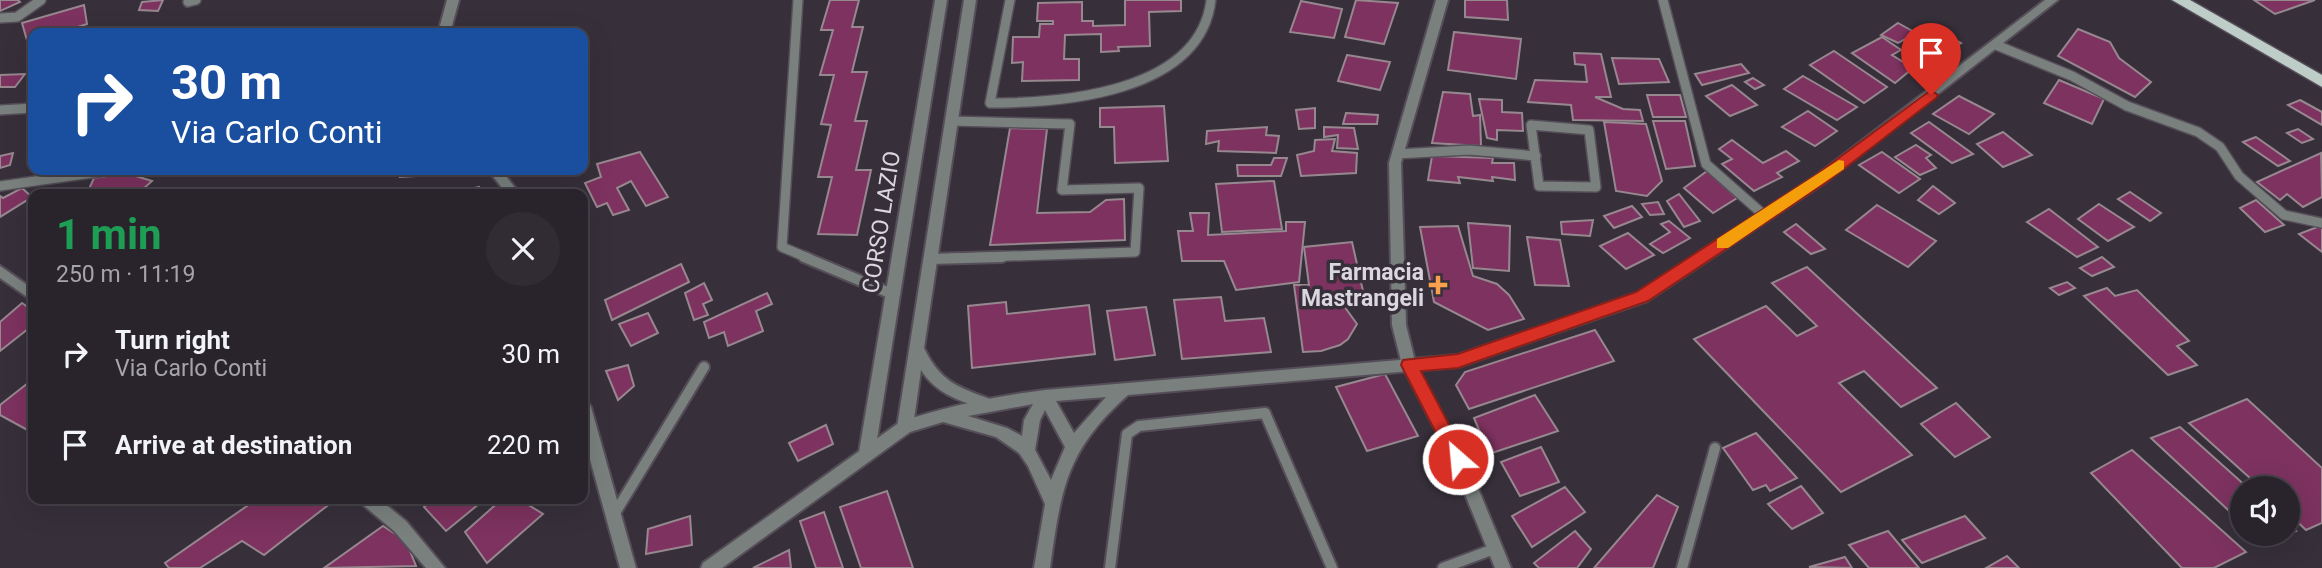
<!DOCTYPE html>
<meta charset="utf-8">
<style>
:root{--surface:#29242c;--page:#312c34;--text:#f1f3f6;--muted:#a5a4a9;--line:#454148}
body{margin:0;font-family:Roboto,sans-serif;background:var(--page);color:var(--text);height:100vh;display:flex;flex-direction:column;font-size:26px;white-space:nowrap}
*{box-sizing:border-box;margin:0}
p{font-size:23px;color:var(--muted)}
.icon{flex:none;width:38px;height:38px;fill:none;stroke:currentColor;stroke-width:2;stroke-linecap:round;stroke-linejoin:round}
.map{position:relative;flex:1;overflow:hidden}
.sheet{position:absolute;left:28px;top:189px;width:560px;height:315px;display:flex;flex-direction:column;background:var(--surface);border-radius:14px;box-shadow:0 7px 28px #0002,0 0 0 2px var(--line)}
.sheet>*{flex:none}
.banner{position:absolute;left:28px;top:28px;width:560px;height:147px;border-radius:14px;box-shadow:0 7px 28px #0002,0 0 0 2px var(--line);background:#1a4fa0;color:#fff;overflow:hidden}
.buttons{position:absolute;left:2230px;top:476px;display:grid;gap:14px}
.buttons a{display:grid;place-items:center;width:70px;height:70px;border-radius:50%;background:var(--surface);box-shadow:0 7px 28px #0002,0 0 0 2px var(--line);font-size:35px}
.pin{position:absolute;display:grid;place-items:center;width:60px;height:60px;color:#fff;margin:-72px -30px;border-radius:50% 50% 50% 0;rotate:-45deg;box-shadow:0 0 7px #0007}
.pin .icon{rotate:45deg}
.me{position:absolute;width:77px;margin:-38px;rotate:333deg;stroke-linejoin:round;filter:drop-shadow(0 0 5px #0008)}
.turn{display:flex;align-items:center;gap:24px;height:147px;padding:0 28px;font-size:32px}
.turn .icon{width:91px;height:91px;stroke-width:2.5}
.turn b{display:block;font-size:49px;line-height:60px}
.round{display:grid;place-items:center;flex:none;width:74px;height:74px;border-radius:37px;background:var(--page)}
.headline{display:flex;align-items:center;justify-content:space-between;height:119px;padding:0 28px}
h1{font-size:42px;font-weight:700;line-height:52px;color:#1e9e55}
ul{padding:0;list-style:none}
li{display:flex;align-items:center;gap:21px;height:91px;padding:0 28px}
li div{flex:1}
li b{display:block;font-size:26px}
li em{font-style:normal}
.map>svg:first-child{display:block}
.building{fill:#7d325f;stroke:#97878f;stroke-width:2}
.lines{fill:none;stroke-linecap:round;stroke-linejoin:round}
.service-far1-casing{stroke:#554e58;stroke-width:12}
.service-casing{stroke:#554e58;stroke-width:14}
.minor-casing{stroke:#554e58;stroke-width:4}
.tertiary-casing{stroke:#554e58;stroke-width:4}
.primary-casing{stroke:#554e58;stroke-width:3}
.service-far1{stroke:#79807d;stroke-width:9}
.service{stroke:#79807d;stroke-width:10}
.minor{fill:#79807d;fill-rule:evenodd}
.tertiary{fill:#79807d;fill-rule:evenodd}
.primary{fill:#becdc7;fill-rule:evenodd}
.route{fill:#d93025;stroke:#8d1f18;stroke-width:2}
.slow{fill:#f59e0b}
.poi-dot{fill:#f9a04c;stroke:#37303b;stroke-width:2.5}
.labels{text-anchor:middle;stroke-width:7;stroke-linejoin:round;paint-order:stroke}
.street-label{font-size:23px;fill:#dbd7de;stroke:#37303b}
.poi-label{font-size:23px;font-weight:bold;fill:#dbd7de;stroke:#37303b;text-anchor:end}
</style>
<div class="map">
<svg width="2322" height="568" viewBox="0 0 2322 568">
<rect width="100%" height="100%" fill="#37303b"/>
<g class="building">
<polygon points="0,0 18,0 20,2 0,11"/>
<polygon points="163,0 158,11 139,10 142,2"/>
<polygon points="830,0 859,0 852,27 863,27 852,72 867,72 855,121 867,121 856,170 871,170 857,235 818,234 832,177 818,177 831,125 821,124 834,75 820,75 833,30 821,30"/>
<polygon points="1125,0 1181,0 1181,11 1149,12 1150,46 1118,47 1119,51 1101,52 1101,34 1065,35 1064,59 1079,59 1079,80 1022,81 1023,62 1012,63 1013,37 1039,37 1040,24 1053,24 1053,21 1037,21 1038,3 1082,2 1082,21 1093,21 1093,26 1125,25"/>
<polygon points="1356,0 1398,3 1384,44 1345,37"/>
<polygon points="1465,0 1507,0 1508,20 1465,17"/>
<polygon points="2254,0 2315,0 2275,14"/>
<polygon points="1301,1 1342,9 1334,38 1290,32"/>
<polygon points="84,5 87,24 59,33 33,33 33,42 28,44 22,23"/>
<polygon points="1898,23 1916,33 1898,43 1881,35"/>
<polygon points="1930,26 1961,43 1940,57 1907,40"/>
<polygon points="2078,29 2110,42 2119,58 2151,82 2135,97 2058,56"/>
<polygon points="1454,32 1521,39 1516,79 1448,70"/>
<polygon points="1882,37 1901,50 1892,55 1913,68 1895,83 1852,53"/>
<polygon points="1834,51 1887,87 1864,103 1810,65"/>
<polygon points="1574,53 1601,54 1611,97 1595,97 1623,109 1640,110 1643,121 1573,120 1571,105 1528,102 1535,80 1587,82 1585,65 1575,64"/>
<polygon points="1347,55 1390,62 1380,90 1338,81"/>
<polygon points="1612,58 1659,59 1669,82 1619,84"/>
<polygon points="1741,64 1749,73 1702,85 1695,74"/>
<polygon points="25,74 15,87 0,87 0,75"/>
<polygon points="1803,76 1857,107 1837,120 1784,89"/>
<polygon points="1753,78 1764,85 1755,89 1745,82"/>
<polygon points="2059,80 2104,99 2092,124 2044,103"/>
<polygon points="1732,85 1757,105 1730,116 1706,96"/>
<polygon points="1443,92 1470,94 1473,116 1480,115 1481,146 1432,143"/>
<polygon points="1647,95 1680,95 1686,117 1653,117"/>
<polygon points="1959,96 1994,114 1969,134 1933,114"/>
<polygon points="1479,99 1502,100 1502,112 1522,113 1523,131 1497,130 1497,140 1487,138"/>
<polygon points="2300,100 2322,112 2322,125 2288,105"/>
<polygon points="1164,106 1168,161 1115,163 1114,127 1100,127 1100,108"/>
<polygon points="1315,108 1315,128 1299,129 1296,110"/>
<polygon points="1808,111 1837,131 1815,146 1782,127"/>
<polygon points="1346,113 1378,115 1377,124 1343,124"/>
<polygon points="1653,121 1685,121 1695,166 1666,169"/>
<polygon points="1604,122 1646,124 1662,181 1647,196 1616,191"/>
<polygon points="1929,122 1973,154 1952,163 1911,133"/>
<polygon points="1267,127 1266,135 1279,136 1276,153 1218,151 1219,141 1206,144 1207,131"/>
<polygon points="1324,127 1354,128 1358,149 1337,148 1338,135 1324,137"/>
<polygon points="1010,128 1047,129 1037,213 1090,212 1106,200 1124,199 1125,240 990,245"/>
<polygon points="2298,129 2313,139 2302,143 2287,133"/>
<polygon points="2003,132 2032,155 2003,167 1977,144"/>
<polygon points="2256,137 2290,161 2278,166 2243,142"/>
<polygon points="1335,139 1332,151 1357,153 1356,173 1301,176 1297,155 1314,151 1315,140"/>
<polygon points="1732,140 1763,163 1786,151 1799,161 1777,173 1782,177 1754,191 1722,164 1732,159 1719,149"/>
<polygon points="1916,145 1931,155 1926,158 1936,168 1920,175 1895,157"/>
<polygon points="640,152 668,197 646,206 631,181 617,188 629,210 613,215 607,203 597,207 585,183 601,177 597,164"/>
<polygon points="1882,152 1920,179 1899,193 1859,165"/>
<polygon points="13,153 10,165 0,168 0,156"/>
<polygon points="2321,153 2322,197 2303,207 2287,194 2280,200 2257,182"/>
<polygon points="1432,156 1493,158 1492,163 1514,163 1515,180 1492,177 1493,181 1458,177 1460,183 1428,180"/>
<polygon points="1274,158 1287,158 1281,176 1238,176 1237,165 1271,165"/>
<polygon points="401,170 434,170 433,175 400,177"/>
<polygon points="1707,171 1737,198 1713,213 1684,188"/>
<polygon points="126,173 152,181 141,191 89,189 94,178"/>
<polygon points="1274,181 1282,229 1222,232 1216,184"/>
<polygon points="1933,186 1955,203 1939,214 1918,200"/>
<polygon points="479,187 479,194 455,194 455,192"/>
<polygon points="22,188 32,197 0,217 0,196 3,198"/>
<polygon points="2130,192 2161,213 2150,221 2118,199"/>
<polygon points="1679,194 1700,221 1684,227 1667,201"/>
<polygon points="2256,200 2284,225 2265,232 2240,208"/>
<polygon points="1658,202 1664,214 1650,215 1642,204"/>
<polygon points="2099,204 2134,227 2108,241 2078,219"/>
<polygon points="1877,205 1936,241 1908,267 1846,230"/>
<polygon points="1632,206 1642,217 1614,228 1604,216"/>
<polygon points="2049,209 2098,247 2077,257 2027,222"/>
<polygon points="1190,213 1209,213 1208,235 1286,231 1286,222 1305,222 1299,282 1236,290 1224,261 1182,261 1178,231 1193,231"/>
<polygon points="1593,220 1590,236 1562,234 1561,222"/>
<polygon points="1669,221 1690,238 1663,253 1650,244 1670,232 1661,224"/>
<polygon points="1468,223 1510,226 1509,271 1473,268"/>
<polygon points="1796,224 1825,249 1811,254 1784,232"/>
<polygon points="1458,226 1473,276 1497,284 1509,295 1524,319 1488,330 1434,302 1420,227"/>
<polygon points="2320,226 2322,228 2322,252 2299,234"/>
<polygon points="1628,233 1654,255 1626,269 1600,246"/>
<polygon points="1527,237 1560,240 1569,286 1535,285"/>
<polygon points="1352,242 1363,291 1344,306 1357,324 1348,339 1340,345 1321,351 1303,352 1294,285 1309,285 1304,247"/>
<polygon points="2102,257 2114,267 2092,276 2080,268"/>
<polygon points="681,264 689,282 612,320 605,300"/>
<polygon points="1807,267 1937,388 1901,407 1864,371 1839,383 1912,455 1841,492 1694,339 1766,306 1797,336 1817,326 1772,283"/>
<polygon points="2067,282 2075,288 2059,295 2050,288"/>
<polygon points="704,283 712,300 703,304 708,315 694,320 685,293"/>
<polygon points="2107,288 2115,296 2137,290 2189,341 2177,346 2197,365 2168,375 2084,296"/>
<polygon points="767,293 772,304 756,311 763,331 728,346 724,332 709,338 704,322"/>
<polygon points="1221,297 1225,321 1264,318 1271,352 1182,359 1174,300"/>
<polygon points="1006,302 1007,314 1089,305 1095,354 972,368 968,306"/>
<polygon points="22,303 33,311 33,325 0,351 0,322"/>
<polygon points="1146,307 1155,355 1115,360 1107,311"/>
<polygon points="648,313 658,333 631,346 619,324"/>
<polygon points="1595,330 1614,361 1469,409 1456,385 1465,372"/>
<polygon points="628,365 634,386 618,400 606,371"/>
<polygon points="1385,374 1418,436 1367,451 1336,387"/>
<polygon points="33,379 33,430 31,432 0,415 0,405"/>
<polygon points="1535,395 1558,431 1489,454 1474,418"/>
<polygon points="2247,399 2322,468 2322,523 2306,530 2287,512 2287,488 2261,488 2189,423"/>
<polygon points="1956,403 1990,437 1955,457 1921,424"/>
<polygon points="826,425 833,444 798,461 789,443"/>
<polygon points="2180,427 2248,488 2242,488 2242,523 2151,438"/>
<polygon points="1756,433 1797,478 1770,491 1766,485 1753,490 1723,448"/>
<polygon points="1541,447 1559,482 1520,496 1501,462"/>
<polygon points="2132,450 2246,552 2214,568 2182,568 2091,473"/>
<polygon points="1801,486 1823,513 1792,529 1768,504"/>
<polygon points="1565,487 1585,512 1532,547 1512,516"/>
<polygon points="887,491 913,568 861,568 840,507"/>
<polygon points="1657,495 1678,507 1653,568 1594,568"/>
<polygon points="257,499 316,499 327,506 264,555 242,541 200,568 169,568 165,563"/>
<polygon points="434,499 485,499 446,531 424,507"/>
<polygon points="502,499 519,499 543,514 487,563 465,532"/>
<polygon points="824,512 843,568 816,568 800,521"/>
<polygon points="690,516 692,545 646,554 648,529"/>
<polygon points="1965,516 1985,538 1922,563 1902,540"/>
<polygon points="2287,523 2296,531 2266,546 2253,534 2287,534"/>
<polygon points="383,526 406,541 416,566 324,568"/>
<polygon points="1575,531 1591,549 1577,568 1539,568 1534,563"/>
<polygon points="1888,531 1919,568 1869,568 1849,545"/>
<polygon points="789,550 791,568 753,568"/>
<polygon points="2007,556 2019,568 1986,568"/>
<polygon points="1845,557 1852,568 1809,567"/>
</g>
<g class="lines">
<defs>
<g id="service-far1">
<polyline points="798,0 782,247 808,258"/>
<path d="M1010 0 990 103C1062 103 1200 93 1211 0"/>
<polyline points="1663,0 1706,164 1765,216"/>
<polyline points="188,2 196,0"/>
<polyline points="0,18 17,17 41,0"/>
<polyline points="1996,45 2072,76 2127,106 2198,132 2220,147 2239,176 2284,215 2322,223"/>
<polyline points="0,110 33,108"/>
<polygon points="1531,125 1589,130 1596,187 1539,186"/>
<polyline points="1397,154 1469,150 1536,156"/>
<polyline points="0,186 113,170"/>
<polyline points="951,258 1135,252 1139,188 1062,190 1070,124 951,121"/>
</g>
<g id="service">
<polyline points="804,257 892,294"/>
<polyline points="930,259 1002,257"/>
<polyline points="615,513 704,367"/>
<polyline points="1110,568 1127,434 1139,426 1265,413 1332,568"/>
<polyline points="1443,568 1494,549"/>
<polyline points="1682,568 1715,448"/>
</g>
<g id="minor">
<polygon points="447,0 459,0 450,33 438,33"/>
<polygon points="935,0 947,0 875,452 872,457 867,459 862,457 859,452"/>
<path d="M964 0H976L924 348C940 381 957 387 990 399L993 403 990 407 985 409C960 401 936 394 921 370L913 427 910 432 905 433 900 432 897 427Z"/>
<polygon points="1436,0 1448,0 1401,163 1406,325 1416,365 1466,459 1511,568 1495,568 1451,460 1402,365 1392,325 1389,163"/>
<polygon points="488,170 501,170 520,194 507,194"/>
<polygon points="0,266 33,289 33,301 0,278"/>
<polygon points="583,401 588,403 591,407 636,568 620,568 583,434"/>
<polygon points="360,499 379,499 406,521 445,568 426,568 394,531 362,504"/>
</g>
<path id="tertiary" d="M2045 0H2058L1827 181 1647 301 1458 367 1128 395C1066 450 1061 489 1050 568H1034L1045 504 1028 466 1019 453 996 437 943 422 910 432 722 568H701L703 563 900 422C947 406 996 396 1045 390L1458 355 1637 293 1817 175ZM1106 397 1074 433 1056 401ZM1033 404 1024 420 1022 436 1007 428 968 416ZM1045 410 1065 447 1051 480 1035 450 1040 420Z"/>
<polygon id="primary" points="2172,0 2190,0 2322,75 2322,87"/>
</defs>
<use href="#service-far1" class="service-far1-casing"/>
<use href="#service" class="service-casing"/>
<use href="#minor" class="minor-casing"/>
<use href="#tertiary" class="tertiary-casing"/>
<use href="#primary" class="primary-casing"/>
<use href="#service-far1" class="service-far1"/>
<use href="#service" class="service"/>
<use href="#minor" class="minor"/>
<use href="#tertiary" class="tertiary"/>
<use href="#primary" class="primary"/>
</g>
<polygon class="route" points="1931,90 1938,95 1936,98 1827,182 1648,301 1458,368 1421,371 1467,459 1458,466 1452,464 1401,365 1403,360 1458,354 1636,292 1817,174"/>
<polygon class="slow" points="1839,160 1844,161 1844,169 1728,248 1717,248 1717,239"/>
<path class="poi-dot" d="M1434.5 274.5h7v7h7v7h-7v7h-7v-7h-7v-7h7z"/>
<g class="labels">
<g class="street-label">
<text transform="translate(881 222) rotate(-81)" y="8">CORSO LAZIO</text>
</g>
<g class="poi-label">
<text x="1424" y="280">Farmacia<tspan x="1424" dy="26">Mastrangeli</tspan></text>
</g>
</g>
</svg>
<div class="buttons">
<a><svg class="icon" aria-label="sound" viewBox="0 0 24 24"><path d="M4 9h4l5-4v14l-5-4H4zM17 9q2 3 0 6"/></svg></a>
</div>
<div class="pin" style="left:1931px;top:95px;background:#d93025"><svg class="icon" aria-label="arrive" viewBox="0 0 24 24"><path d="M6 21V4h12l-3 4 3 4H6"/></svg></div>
<svg class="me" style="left:1458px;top:459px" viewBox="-20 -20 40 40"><circle r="17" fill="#d93025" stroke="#fff" stroke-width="3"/><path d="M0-11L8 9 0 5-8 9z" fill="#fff"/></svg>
<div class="banner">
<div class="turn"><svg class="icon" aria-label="right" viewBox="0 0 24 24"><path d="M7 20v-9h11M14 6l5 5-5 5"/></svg><div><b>30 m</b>Via Carlo Conti</div></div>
</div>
<section class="sheet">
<div class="headline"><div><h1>1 min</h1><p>250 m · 11:19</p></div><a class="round"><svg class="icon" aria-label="close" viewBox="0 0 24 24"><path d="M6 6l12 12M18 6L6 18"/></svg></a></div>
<ul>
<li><svg class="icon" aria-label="right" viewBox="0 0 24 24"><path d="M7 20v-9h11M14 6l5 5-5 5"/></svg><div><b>Turn right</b><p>Via Carlo Conti</p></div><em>30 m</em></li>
<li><svg class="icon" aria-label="arrive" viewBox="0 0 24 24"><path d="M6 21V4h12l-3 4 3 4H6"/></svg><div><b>Arrive at destination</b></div><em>220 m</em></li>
</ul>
</section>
</div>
